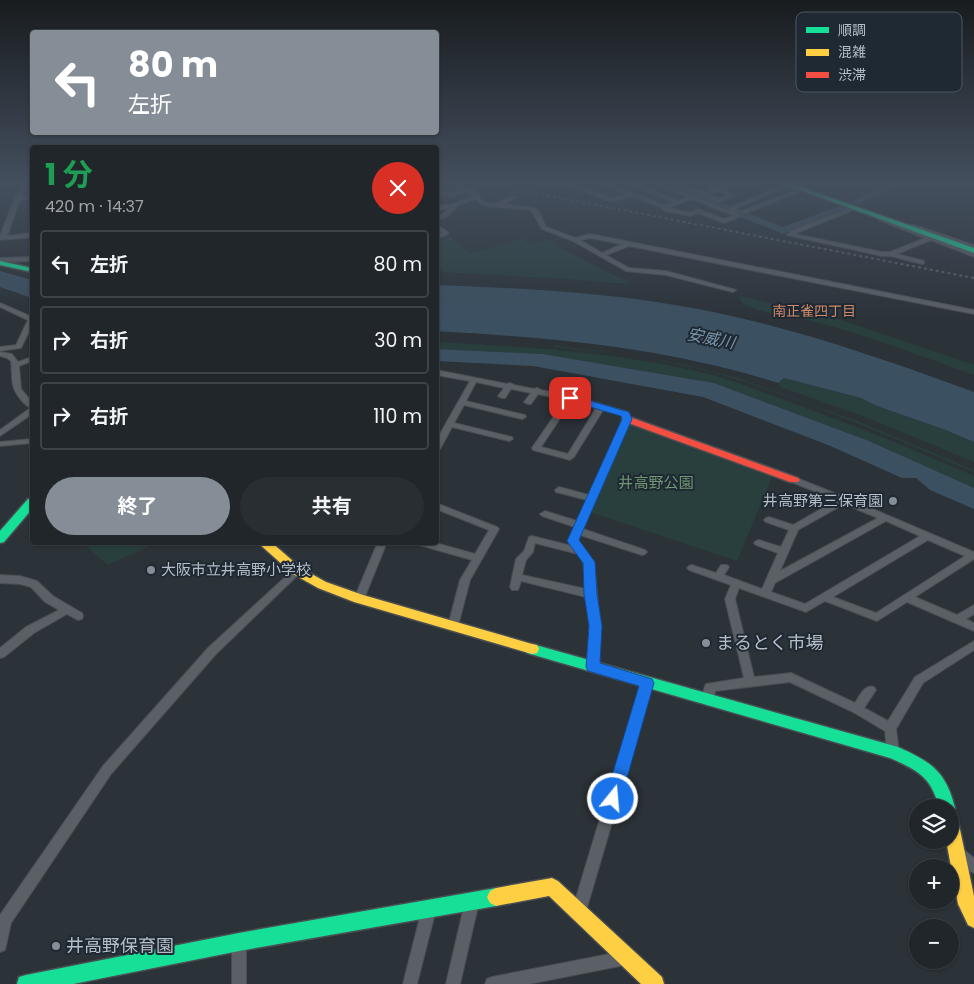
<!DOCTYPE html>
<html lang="ja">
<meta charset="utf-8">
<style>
:root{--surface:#20262a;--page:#282e32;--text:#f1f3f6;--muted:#a2a5a8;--line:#3d4347;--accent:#858e96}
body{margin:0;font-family:Poppins,"Noto Sans JP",sans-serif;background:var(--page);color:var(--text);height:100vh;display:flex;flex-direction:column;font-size:19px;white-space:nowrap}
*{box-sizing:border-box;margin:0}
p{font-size:16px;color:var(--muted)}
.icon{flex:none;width:28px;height:28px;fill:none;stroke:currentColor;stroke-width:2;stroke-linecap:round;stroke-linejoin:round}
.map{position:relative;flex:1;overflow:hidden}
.sheet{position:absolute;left:30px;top:145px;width:409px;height:400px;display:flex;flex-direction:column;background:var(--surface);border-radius:5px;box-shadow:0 1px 4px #0004,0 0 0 1px var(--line)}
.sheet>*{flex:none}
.guide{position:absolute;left:30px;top:30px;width:409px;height:105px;border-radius:5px;box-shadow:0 1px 4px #0004,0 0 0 1px var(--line);background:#858e96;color:#fff;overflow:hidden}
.controls{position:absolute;left:909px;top:799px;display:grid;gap:10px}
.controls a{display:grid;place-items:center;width:50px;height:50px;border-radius:50%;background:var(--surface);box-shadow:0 1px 4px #0004,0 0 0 1px var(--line);font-size:25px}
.pin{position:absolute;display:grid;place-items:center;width:42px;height:42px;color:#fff;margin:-21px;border-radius:10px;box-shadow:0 2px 8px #0006}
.me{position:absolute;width:55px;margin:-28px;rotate:17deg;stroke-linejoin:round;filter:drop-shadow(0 0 4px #0008)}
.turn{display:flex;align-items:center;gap:18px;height:105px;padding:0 15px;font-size:22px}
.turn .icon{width:65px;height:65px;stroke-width:2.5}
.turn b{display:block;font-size:35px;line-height:42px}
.round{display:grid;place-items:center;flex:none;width:52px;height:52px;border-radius:26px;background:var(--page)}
.head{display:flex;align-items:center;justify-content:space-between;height:85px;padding:0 15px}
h1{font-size:30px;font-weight:700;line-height:38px;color:#1e9e55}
.cta{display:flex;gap:10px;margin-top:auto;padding:10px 15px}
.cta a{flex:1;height:58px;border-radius:30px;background:var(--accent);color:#fff;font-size:20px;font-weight:700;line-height:58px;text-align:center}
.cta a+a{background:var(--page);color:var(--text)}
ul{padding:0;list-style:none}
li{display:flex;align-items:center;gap:15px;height:68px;margin:0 10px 8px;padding:0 5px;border:2px solid var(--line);border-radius:5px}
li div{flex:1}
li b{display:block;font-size:19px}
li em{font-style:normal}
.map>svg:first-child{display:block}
.green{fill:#293f3e}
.water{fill:#3b5061}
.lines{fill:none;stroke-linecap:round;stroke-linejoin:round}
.river{fill:#3b5061;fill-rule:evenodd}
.street-casing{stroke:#494e53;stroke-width:2}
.fast-casing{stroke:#494e53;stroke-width:3}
.slow-casing{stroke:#494e53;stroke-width:3}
.jam-casing{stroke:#494e53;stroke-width:3}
.street{fill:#5b6066;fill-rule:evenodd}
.fast{fill:#16e098;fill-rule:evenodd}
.slow{fill:#ffcf43;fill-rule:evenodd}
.jam{fill:#f24e42;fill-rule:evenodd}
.rail{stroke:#5a5f64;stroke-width:2;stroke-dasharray:3 3;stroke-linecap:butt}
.route{fill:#1a73e8;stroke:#114b97}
.poi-dot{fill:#858e96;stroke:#1f2933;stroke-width:2}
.labels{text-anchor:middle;stroke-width:4;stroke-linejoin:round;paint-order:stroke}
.far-neighbourhood-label{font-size:14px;fill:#cf8a6a;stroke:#1f2933}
.park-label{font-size:15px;fill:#6f9873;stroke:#1f2933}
.poi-label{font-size:15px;fill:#b6bfc8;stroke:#1f2933;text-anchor:end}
.water-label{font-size:16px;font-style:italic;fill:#7894aa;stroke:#1f2933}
.near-poi-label{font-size:18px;fill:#b6bfc8;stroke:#1f2933;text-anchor:start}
.key{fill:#1f2933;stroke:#4c5660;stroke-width:1}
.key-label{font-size:14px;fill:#b6bfc8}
</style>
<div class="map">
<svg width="974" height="984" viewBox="0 0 974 984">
<rect width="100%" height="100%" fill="#2b3238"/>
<g class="green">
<polygon points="449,236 470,253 522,239 530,244 547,240 608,273 629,281 627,284 568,279 442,272 443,270 436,270 436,239"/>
<path d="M741 296 842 320 974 365V375C918 355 861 333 803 319 788 316 747 312 739 299Z"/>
<path d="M436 342C529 347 623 352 713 375 741 383 768 394 795 404 856 426 915 450 974 476V488L869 441 714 383 543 354 436 349Z"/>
<path d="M554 345 687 365 738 378 857 421 974 470V472C891 437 802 398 715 373 663 359 607 353 554 347Z"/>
<polygon points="784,378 861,398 877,406 943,429 974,442 974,462 863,416 780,387 778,383"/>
<polygon points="630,423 773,475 737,561 590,512"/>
<polygon points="83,543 156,543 108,565"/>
</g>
<g class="water">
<polygon points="0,271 32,280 32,298 0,287"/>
<path d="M436 285C518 288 600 292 681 306 782 323 878 357 974 392V442L943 429 877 406 861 398 784 378 778 383C664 347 555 338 436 331Z"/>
<polygon points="436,349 543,354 714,383 869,441 974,488 974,509 930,490 916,478 902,478 828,445 703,397 533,366 436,361"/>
</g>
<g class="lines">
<g class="river">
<polygon points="659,184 673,184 783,227 839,206 843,205 848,208 847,210 783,234"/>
<polygon points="888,184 902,184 856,206 848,206 847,204"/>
</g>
<defs>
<g id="street">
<polygon points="20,184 26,184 21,197 32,195 32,198 20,200 7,236 32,233 32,237 0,240 0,236"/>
<path d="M449 184C458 184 469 186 475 191 480 196 481 201 489 203 503 205 504 196 515 196V198L504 204 535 208 539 212 546 227 575 238 590 234 974 310V314L629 246 606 255 629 268 666 271 736 290 733 292 666 275 626 271 573 241 542 229 531 210 486 206 479 203 476 199 459 205 446 217 436 220V216L442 215 449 208 436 210V206L453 204 474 196 470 192 466 191 453 197 436 193V190L452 193 461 189ZM590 238 622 244 602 253 580 240Z"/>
<path d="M564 184H572L612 198 627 194 603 184H611L664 205 673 202 629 184H637L678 201 687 197 655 184H663L692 196 698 194 675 184C692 184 695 195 713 189L703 184H710L718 187 727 184H735L723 189 735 194V196L719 202 703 196 697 198 726 209 786 184 791 185 735 209 742 211 799 189 804 190 744 214 730 210 742 216 724 223 698 213 690 216 665 211 662 208 632 196 612 202ZM718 191 728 195 719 198 708 194ZM692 199 734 216 724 219 698 209 690 212 668 208Z"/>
<polygon points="854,206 856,207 856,209 794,234 882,252 890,252 925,238 878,220 878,218 880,217 974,253 974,257 931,240 897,254 924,261 924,263 922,264 891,256 882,256 787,235 791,231"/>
<polygon points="436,224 448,232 448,234 436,239 436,235 442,233 436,229"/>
<polygon points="910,225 914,225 974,245 974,249 910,227"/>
<polygon points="32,257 32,261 0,262 0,258"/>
<polygon points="0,303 32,317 32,325 21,348 0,351 0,347 16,345 28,320 0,307"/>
<path d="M0 352 12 354 18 362 32 357V361L19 366 21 389 32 402V408C28 407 26 405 23 402 9 387 13 379 11 361L7 358 0 356Z"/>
<path d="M436 368 441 371 507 384 510 383 514 385 534 389 537 388 541 390 573 396 628 412 631 419 583 529 645 550 647 552 645 554 642 555 580 535 578 541 594 562 600 626 598 667 597 670 593 671 589 670 588 667 590 626 586 597 521 581 518 590H512L510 587 516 559 524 551 529 537 532 536 572 546 568 541 575 527 542 516 540 514 545 511 577 521 587 500 556 492 555 490 559 487 589 495 623 419 622 415 603 410 574 457 570 460 533 450 532 448 565 400 538 394 531 404H528L524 402 531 393 511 389 505 398H502L498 396 504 388 476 382 466 401 525 415 526 417 522 419 464 405 454 423 512 437 513 439 509 441 452 427 440 449 436 451V441L470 381 436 375ZM571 402 596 408 568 454 541 447ZM535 543 578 554 584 563 586 589 522 575 526 560 533 552Z"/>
<polygon points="29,409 32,409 32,414 0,436 0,430"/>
<polygon points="32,439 32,443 0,446 0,442"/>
<path d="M794 477 847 498 974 552V559L915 597 957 615 974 605V614L966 619 974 623V631L907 602 877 621 825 601 806 612 739 588 735 599 754 677 791 673 855 703C860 696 864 684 874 687L876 690 864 708 888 721 915 677 974 641V650L923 683 896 729 899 752 897 756 893 757 889 756 887 752 885 731 853 712 790 682 715 691 713 704 709 706 705 704C702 699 703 689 706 684L744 678 725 599 731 585 689 570 687 568 689 566 692 565 716 573 721 565H727L729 567 724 575 762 589 778 553 756 545 754 543 756 541 759 540 781 547 789 530 766 522 764 520 766 518 769 517 793 525 837 500 791 482 790 480 791 478ZM844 504 878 518 780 571 798 530ZM886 521 920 536 805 604 771 592 775 583ZM928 540 965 556 876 613 833 597Z"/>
<polygon points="436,503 497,527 499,529 470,580 458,626 457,629 453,630 449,629 448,626 460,580 472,560 416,544 415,542 432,542 475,554 489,530 436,509"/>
<polygon points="378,542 387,542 364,599 363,602 355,602 354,599"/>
<polygon points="297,568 300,569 302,571 300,573 216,654 111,774 11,923 5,950 0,952 0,915 103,766 208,648 294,569"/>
<polygon points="0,575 20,576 37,581 53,596 82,613 83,616 82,619 78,620 67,614 34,633 4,657 0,658 0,648 26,627 59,610 45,602 31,587 20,584 0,583"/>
<polygon points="647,679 651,680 653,683 586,911 584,916 579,918 574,916 572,911 641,683 643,680"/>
<path d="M959 848 964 850 974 858V873C966 870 956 862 952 854L954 850Z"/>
<polygon points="472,895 477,897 479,902 460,984 446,984 465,902 467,897"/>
<polygon points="429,902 434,904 436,909 417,984 403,984 422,909 424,904"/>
<polygon points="239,935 244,937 246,942 246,984 232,984 232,942 234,937"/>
<polygon points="625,951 630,953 632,958 630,963 625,965 529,984 485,984 487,979 492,977"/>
</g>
<g id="fast">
<polygon points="783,184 792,184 974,248 974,253"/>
<polygon points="0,261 32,268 32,272 0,265"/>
<polygon points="32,498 32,509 4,542 0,543 0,531 28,499"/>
<path d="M532 644 898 747C931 762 946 771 955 808L953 813 950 814V808H939C932 777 917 770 890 758L527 653 525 649 527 645Z"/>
<polygon points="496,888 502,891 505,897 502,903 496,906 239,951 73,984 17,984 19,977 26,975 239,933"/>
</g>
<g id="slow">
<polygon points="257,542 271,542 301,568 326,582 363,595 532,644 537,645 539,649 537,653 532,654 354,602 318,588 293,574"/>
<polygon points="950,812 956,815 958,820 974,896 974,928 968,925 958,904 946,840 950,840"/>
<polygon points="552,878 558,881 662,977 664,984 641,984 549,896 496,906 490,903 487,897 490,891 496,888"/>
</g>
<polygon id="jam" points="627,416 798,478 800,480 798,482 790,482 623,421 622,419 623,417"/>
</defs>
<use href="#street" class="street-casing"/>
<use href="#fast" class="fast-casing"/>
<use href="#slow" class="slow-casing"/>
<use href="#jam" class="jam-casing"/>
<use href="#street" class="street"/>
<use href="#fast" class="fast"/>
<use href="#slow" class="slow"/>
<use href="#jam" class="jam"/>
<polyline class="rail" points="488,184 974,278"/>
</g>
<linearGradient id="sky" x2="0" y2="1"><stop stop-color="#181c1f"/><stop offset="0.57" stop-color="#444f5e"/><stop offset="1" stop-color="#444f5e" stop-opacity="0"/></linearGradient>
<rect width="974" height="322" fill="url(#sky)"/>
<polygon class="route" points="570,395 629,412 632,419 579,540 595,562 597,594 602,626 600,663 652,679 654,683 621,799 619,804 613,806 607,804 605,799 639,686 588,671 586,667 589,626 584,594 583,563 567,541 622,419 621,416 566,400 565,398"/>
<g class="poi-dot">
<circle cx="893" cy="501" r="5"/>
<circle cx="151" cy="570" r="5"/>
<circle cx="706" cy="643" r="5"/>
<circle cx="56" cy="946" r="5"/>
</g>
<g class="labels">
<g class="far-neighbourhood-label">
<text x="814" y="316">南正雀四丁目</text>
</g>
<g class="park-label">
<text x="656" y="488">井高野公園</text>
</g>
<g class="poi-label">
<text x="883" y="506">井高野第三保育園</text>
<text x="161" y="575" text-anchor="start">大阪市立井高野小学校</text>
</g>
<g class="water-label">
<text transform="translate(711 338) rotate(11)" y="6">安威川</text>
</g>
<g class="near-poi-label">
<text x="716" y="649">まるとく市場</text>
<text x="66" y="952">井高野保育園</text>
</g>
</g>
<rect x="796" y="12" width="166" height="80" rx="8" class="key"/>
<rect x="806" y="27" width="23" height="6" fill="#16e098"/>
<rect x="806" y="49" width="23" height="7" fill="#ffcf43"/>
<rect x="806" y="72" width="23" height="6" fill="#f24e42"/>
<g class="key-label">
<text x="838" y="35">順調</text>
<text x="838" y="57">混雑</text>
<text x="838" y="80">渋滞</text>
</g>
</svg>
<div class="controls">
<a><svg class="icon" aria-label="layers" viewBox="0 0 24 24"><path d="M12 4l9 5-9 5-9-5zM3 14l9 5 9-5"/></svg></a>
<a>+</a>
<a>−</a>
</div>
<div class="pin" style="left:570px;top:398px;background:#d93025"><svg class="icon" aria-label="arrive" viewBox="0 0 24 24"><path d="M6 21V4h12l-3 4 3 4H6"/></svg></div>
<svg class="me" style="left:613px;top:799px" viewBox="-20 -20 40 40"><circle r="17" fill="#1a73e8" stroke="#fff" stroke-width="3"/><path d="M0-11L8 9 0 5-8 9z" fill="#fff"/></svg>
<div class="guide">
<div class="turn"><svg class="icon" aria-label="left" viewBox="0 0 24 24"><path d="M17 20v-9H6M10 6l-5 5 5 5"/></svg><div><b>80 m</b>左折</div></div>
</div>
<section class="sheet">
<div class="head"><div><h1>1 分</h1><p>420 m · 14:37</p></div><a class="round" style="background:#d93025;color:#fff"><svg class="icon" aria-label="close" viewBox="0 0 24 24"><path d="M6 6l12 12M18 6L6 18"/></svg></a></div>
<ul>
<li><svg class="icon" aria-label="left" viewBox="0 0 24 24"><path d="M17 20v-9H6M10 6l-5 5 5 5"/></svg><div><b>左折</b></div><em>80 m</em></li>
<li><svg class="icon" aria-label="right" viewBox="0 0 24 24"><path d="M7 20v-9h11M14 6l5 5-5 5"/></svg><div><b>右折</b></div><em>30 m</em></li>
<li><svg class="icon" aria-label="right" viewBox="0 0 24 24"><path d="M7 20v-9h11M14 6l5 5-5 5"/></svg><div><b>右折</b></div><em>110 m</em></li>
</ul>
<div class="cta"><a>終了</a><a>共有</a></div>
</section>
</div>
